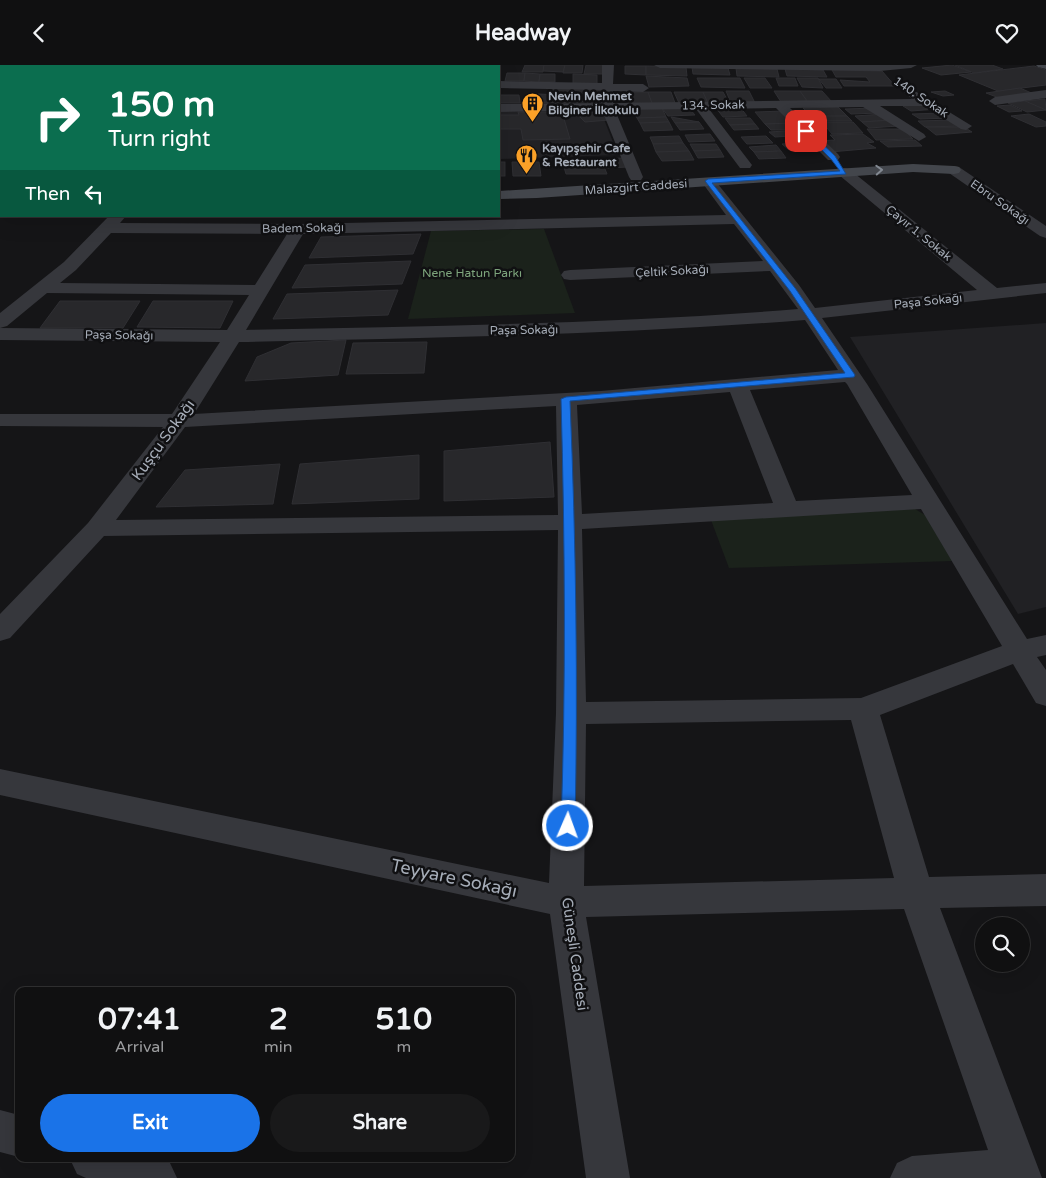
<!DOCTYPE html>
<meta charset="utf-8">
<style>
:root{--surface:#101011;--page:#19191a;--text:#f1f3f6;--muted:#9c9d9f;--line:#303031;--accent:#1a73e8}
body{margin:0;font-family:"Varela Round",sans-serif;background:var(--page);color:var(--text);height:100vh;display:flex;flex-direction:column;font-size:19px;white-space:nowrap}
*{box-sizing:border-box;margin:0}
p{font-size:16px;color:var(--muted)}
.icon{flex:none;width:28px;height:28px;fill:none;stroke:currentColor;stroke-width:2;stroke-linecap:round;stroke-linejoin:round}
.map{position:relative;flex:1;overflow:hidden}
.side{position:absolute;left:15px;top:922px;width:500px;height:175px;display:flex;flex-direction:column;background:var(--surface);border-radius:10px;box-shadow:0 5px 20px #0002,0 0 0 1px var(--line)}
.side>*{flex:none}
.banner{position:absolute;left:0px;top:0px;width:500px;height:152px;box-shadow:0 5px 20px #0002,0 0 0 1px var(--line);background:#0b6e4f;color:#fff;overflow:hidden}
.fabs{position:absolute;left:975px;top:852px;display:grid;gap:10px}
.fabs a{display:grid;place-items:center;width:55px;height:55px;border-radius:50%;background:var(--surface);box-shadow:0 5px 20px #0002,0 0 0 1px var(--line);font-size:25px}
.pin{position:absolute;display:grid;place-items:center;width:42px;height:42px;color:#fff;margin:-21px;border-radius:10px;box-shadow:0 2px 8px #0006}
.me{position:absolute;width:55px;margin:-28px;rotate:2deg;stroke-linejoin:round;filter:drop-shadow(0 0 4px #0008)}
.turn{display:flex;align-items:center;gap:18px;height:105px;padding:0 25px;font-size:22px}
.turn .icon{width:65px;height:65px;stroke-width:2.5}
.turn b{display:block;font-size:35px;line-height:42px}
.then{display:flex;align-items:center;height:48px;padding:0 25px;background:#0003;gap:10px;font-size:19px}
.eta{display:flex;justify-content:space-evenly;align-items:center;height:85px;text-align:center}
.eta b{font-size:30px;font-weight:700;line-height:35px}
.primary-button{display:flex;gap:10px;margin-top:auto;padding:10px 25px}
.primary-button a{flex:1;height:58px;border-radius:30px;background:var(--accent);color:#fff;font-size:20px;font-weight:700;line-height:58px;text-align:center}
.primary-button a+a{background:var(--page);color:var(--text)}
header{display:flex;justify-content:space-between;align-items:center;height:65px;padding:0 25px;background:var(--surface);font-size:22px;font-weight:700}
.map>svg:first-child{display:block}
.built{fill:#212124}
.green{fill:#1b221b}
.building{fill:#28282b;stroke:#2f2f33}
.lines{fill:none;stroke-linecap:round;stroke-linejoin:round}
.minor{fill:#36373c;fill-rule:evenodd}
.secondary{fill:#43464c;fill-rule:evenodd}
.oneway{stroke:#838992}
.route{fill:#1a73e8;stroke:#114b97}
.labels{text-anchor:middle;stroke-width:5;stroke-linejoin:round;paint-order:stroke}
.far-poi-label{font-size:12px;font-weight:bold;fill:#a6adb8;stroke:#101012;text-anchor:start}
.far-street-label{font-size:12px;fill:#a6adb8;stroke:#101012}
.far-park-label{font-size:12px;fill:#7da47c;stroke:#101012}
.street-label{font-size:15px;fill:#a6adb8;stroke:#101012}
.near-street-label{font-size:18px;fill:#a6adb8;stroke:#101012}
</style>
<header><svg class="icon" aria-label="back" viewBox="0 0 24 24"><path d="M15 5l-7 7 7 7"/></svg>Headway<svg class="icon" aria-label="heart" viewBox="0 0 24 24"><path d="M12 20l-8-8c-3-5 5-10 8-4 3-6 11-1 8 4z"/></svg></header>
<div class="map">
<svg width="1046" height="1113" viewBox="0 0 1046 1113">
<rect width="100%" height="100%" fill="#151517"/>
<g class="built">
<polygon points="600,44 618,90 499,94 499,45"/>
<polygon points="1046,258 1046,542 1018,549 850,272"/>
</g>
<g class="green">
<polygon points="544,164 575,248 408,254 431,166"/>
<polygon points="915,444 925,450 952,496 729,503 711,455"/>
</g>
<g class="building">
<polygon points="525,0 544,0 543,7 522,7"/>
<polygon points="544,0 565,0 563,7 543,6"/>
<polygon points="565,0 583,0 582,8 563,8"/>
<polygon points="586,0 608,0 606,9 584,9"/>
<polygon points="952,0 971,7 941,10 922,3"/>
<polygon points="955,0 992,0 1003,4 974,8"/>
<polygon points="625,1 646,1 646,10 625,9"/>
<polygon points="646,1 686,2 687,11 646,10"/>
<polygon points="1034,1 1046,5 1046,20 998,26 959,10"/>
<polygon points="692,2 728,3 730,10 693,9"/>
<polygon points="736,3 777,4 779,12 737,11"/>
<polygon points="785,4 823,5 827,12 787,11"/>
<polygon points="832,5 882,6 895,21 844,21 840,15 870,17 866,12 836,12"/>
<polygon points="507,8 525,8 524,16 505,16"/>
<polygon points="525,8 540,9 539,17 524,16"/>
<polygon points="540,9 555,9 555,17 539,17"/>
<polygon points="573,9 597,10 597,20 573,18"/>
<polygon points="646,11 687,13 689,21 649,22"/>
<polygon points="697,13 740,13 745,23 701,22"/>
<polygon points="744,13 765,13 772,23 750,23"/>
<polygon points="776,13 795,13 798,21 779,21"/>
<polygon points="797,13 818,13 823,23 802,22"/>
<polygon points="819,14 836,14 842,23 826,23"/>
<polygon points="553,22 584,23 585,29 553,29"/>
<polygon points="584,23 603,24 604,29 585,29"/>
<polygon points="1020,23 1036,30 1002,34 986,28"/>
<polygon points="726,26 749,26 755,38 731,38"/>
<polygon points="774,26 800,26 807,36 781,37"/>
<polygon points="800,26 822,26 832,37 808,37"/>
<polygon points="945,26 954,30 943,31 931,27"/>
<polygon points="626,27 648,27 652,38 629,38"/>
<polygon points="648,27 671,27 675,38 652,38"/>
<polygon points="674,27 703,27 708,38 679,38"/>
<polygon points="703,27 723,27 729,38 708,38"/>
<polygon points="538,29 559,30 561,38 539,38"/>
<polygon points="500,30 519,30 520,38 499,38"/>
<polygon points="559,30 580,30 584,37 561,38"/>
<polygon points="583,30 602,30 603,38 584,37"/>
<polygon points="1045,34 1046,45 1025,36"/>
<polygon points="1025,36 1046,45 1027,47 1008,38"/>
<polygon points="929,39 938,44 911,46 903,41"/>
<polygon points="1010,40 1022,46 1009,47 997,41"/>
<polygon points="688,42 695,50 668,51 662,43"/>
<polygon points="740,42 747,51 723,52 716,43"/>
<polygon points="838,42 847,51 812,52 803,43"/>
<polygon points="662,43 666,52 637,53 632,44"/>
<polygon points="874,43 880,48 851,49 845,44"/>
<polygon points="785,46 796,58 765,59 755,47"/>
<polygon points="518,47 562,47 570,74 523,75 521,64 499,64 499,50 519,50"/>
<polygon points="601,47 609,55 585,57 577,49"/>
<polygon points="942,48 950,53 920,54 912,49"/>
<polygon points="884,49 891,55 862,57 855,51"/>
<polygon points="1029,49 1046,57 1046,61 1036,62 1011,51"/>
<polygon points="819,51 847,51 852,56 823,56"/>
<polygon points="666,52 669,57 640,58 637,53"/>
<polygon points="671,52 699,57 675,58"/>
<polygon points="725,53 750,53 755,59 730,60"/>
<polygon points="891,55 899,61 869,63 862,57"/>
<polygon points="953,55 961,61 925,62 918,56"/>
<polygon points="669,57 673,65 644,66 640,58"/>
<polygon points="699,57 704,64 680,65 675,58"/>
<polygon points="822,57 853,57 863,68 832,69"/>
<polygon points="792,58 797,65 771,65 765,59"/>
<polygon points="755,59 759,64 734,65 730,60"/>
<polygon points="926,62 964,62 972,67 936,70"/>
<polygon points="867,64 903,64 913,74 876,75"/>
<polygon points="802,65 808,70 775,72 769,67"/>
<polygon points="710,69 715,76 689,77 685,70"/>
<polygon points="863,69 874,77 867,78 876,83 830,87 819,76 835,75 830,70"/>
<polygon points="679,71 683,78 653,79 650,72"/>
<polygon points="766,71 773,78 747,79 741,72"/>
<polygon points="915,75 922,81 888,82 880,76"/>
<polygon points="814,77 822,83 789,85 782,79"/>
<polygon points="683,78 689,86 656,87 653,79"/>
<polygon points="690,79 716,79 720,85 694,86"/>
<polygon points="776,80 781,86 754,87 749,82"/>
<polygon points="720,85 724,92 698,93 694,86"/>
<polygon points="689,86 694,95 662,96 656,87"/>
<polygon points="781,86 786,93 759,94 754,87"/>
<polygon points="623,93 628,102 606,103 601,94"/>
<polygon points="601,94 607,109 566,109 562,95"/>
<rect x="499" y="97" width="6" height="14"/>
<polygon points="512,97 539,97 541,111 513,111"/>
<polygon points="421,169 413,189 309,193 321,172"/>
<polygon points="411,196 402,219 292,223 305,200"/>
<polygon points="398,225 388,250 273,254 287,229"/>
<polygon points="60,236 140,236 123,263 40,263"/>
<polygon points="153,236 233,236 220,263 137,262"/>
<polygon points="346,275 338,310 245,316 257,292 291,278"/>
<polygon points="427,277 424,308 346,309 353,278"/>
<polygon points="550,377 554,432 444,436 444,386"/>
<polygon points="419,390 419,434 292,439 300,399"/>
<polygon points="280,399 273,439 156,442 185,405"/>
</g>
<g class="lines">
<g class="minor">
<polygon points="14,0 57,0 58,1 15,1"/>
<polygon points="602,0 614,0 613,19 643,19 649,23 643,27 613,26 613,38 912,34 904,27 910,23 972,61 966,65 961,64 924,41 880,41 924,69 926,72 919,76 863,42 790,43 838,89 840,92 838,95 828,95 776,43 709,44 752,100 750,103 740,103 696,44 615,45 643,112 641,115 631,115 629,112 602,45 499,47 499,39 601,38 601,25 499,23 499,16 602,18"/>
<polygon points="654,0 917,0 911,3 880,6 660,3"/>
<polygon points="0,19 1,20 1,27 0,27"/>
<polygon points="1046,25 1046,33 995,40 989,36 995,32"/>
<rect x="0" y="41" width="1" height="8"/>
<rect x="0" y="71" width="1" height="8"/>
<polygon points="954,101 959,102 1046,161 1046,173 1040,171 949,108 947,105 949,102"/>
<path d="M844 103 849 104 997 223 1046 218V228L822 253 867 319 1027 574 1046 570V590L1037 592 1046 605V641L1036 638 1013 599 880 650 929 812 1046 809V841L940 843 1042 1113H890L897 1098 912 1091 988 1085 904 844 586 852 630 1113H586L550 849 0 730V704L549 818 556 648 558 465 104 471 10 573 0 576V549L88 458 163 362 0 361V349H172L220 277 0 275V263L227 265 249 230 47 228 7 261 0 263V248L64 197 109 151H126L120 158 298 159 726 150 701 116 703 113H713L799 220 815 243 977 225 839 110 837 107 839 104ZM734 159 763 196 570 205 564 206 561 210 564 214 570 215 770 206 798 244C614 259 430 261 246 265L303 169ZM111 168 287 169 255 220 60 218 76 205ZM805 255 838 305 601 326 194 349 239 277C428 273 616 270 805 255ZM845 317 847 319 912 430 796 436 750 325ZM730 327 773 438 582 449 577 340ZM556 341 558 450 116 455 185 362ZM921 444 1002 581 861 633 586 637 582 464ZM851 655 894 813 584 821 586 659Z"/>
<polygon points="0,1045 19,1050 19,1092 0,1087"/>
<polygon points="70,1094 161,1094 170,1098 177,1113 86,1113 77,1109"/>
</g>
<g class="secondary">
<polygon points="1036,0 1046,0 1046,4 1038,2"/>
<polygon points="913,99 954,101 959,102 961,105 959,108 954,109 913,107 537,133 499,134 499,126"/>
<rect x="0" y="136" width="1" height="10"/>
</g>
</g>
<defs><path id="oneway-chevron" d="M-2-3.5L2.5 0L-2 3.5" fill="none" stroke-width="1.6" stroke-linecap="round" stroke-linejoin="round" transform="scale(1.25)"/></defs>
<use class="oneway" href="#oneway-chevron" transform="translate(879 105) rotate(-3)"/>
<path class="route" d="M804 65H808L835 91 846 109 712 118 795 223 855 310 854 312 570 336C576 478 578 619 575 761L573 765 568 767 563 765 561 761C566 619 565 477 561 334L566 332 845 308 790 226 705 116 708 114 840 106 831 94 804 67Z"/>
<defs>
<symbol id="building-pin" viewBox="-11 -11 22 30"><path d="M0 17L-7.5 6A9.5 9.5 0 1 1 7.5 6Z" fill="#fba128" stroke="#101012"/><path d="M-4-6H4V6H1V3H-1V6H-4ZM-2.5-4.3h1.7v1.8h-1.7ZM.8-4.3h1.7v1.8H.8ZM-2.5-1h1.7V.8h-1.7ZM.8-1h1.7V.8H.8Z" fill="#111"/></symbol>
<symbol id="restaurant-pin" viewBox="-11 -11 22 30"><path d="M0 17L-7.5 6A9.5 9.5 0 1 1 7.5 6Z" fill="#fba128" stroke="#101012"/><path d="M-5-6h1v4h1v-4h1v4h1v-4h1v5L-1.5 .5V6h-2V.5L-5-1ZM5-6V6H3V1.5H1.5Q1.5-4 5-6Z" fill="#111"/></symbol>
</defs>
<g fill-rule="evenodd">
<use href="#building-pin" x="520" y="26" width="25" height="34"/>
<use href="#restaurant-pin" x="514" y="78" width="25" height="34"/>
</g>
<g class="labels">
<g class="far-poi-label">
<text x="548" y="35">Nevin Mehmet<tspan x="548" dy="14">Bilginer İlkokulu</tspan></text>
<text x="542" y="87">Kayıpşehir Cafe<tspan x="542" dy="14">&amp; Restaurant</tspan></text>
</g>
<g class="far-street-label">
<text transform="translate(921 32) rotate(34)" y="4">140. Sokak</text>
<text transform="translate(713 40) rotate(-1)" y="4">134. Sokak</text>
<text transform="translate(636 122) rotate(-4)" y="4">Malazgirt Caddesi</text>
<text transform="translate(1000 137) rotate(35)" y="4">Ebru Sokağı</text>
<text transform="translate(303 163) rotate(-1)" y="4">Badem Sokağı</text>
<text transform="translate(919 168) rotate(39)" y="4">Çayır 1. Sokak</text>
<text transform="translate(672 206) rotate(-3)" y="4">Çeltik Sokağı</text>
<text transform="translate(928 236) rotate(-6)" y="4">Paşa Sokağı</text>
<text transform="translate(524 265) rotate(-1)" y="4">Paşa Sokağı</text>
<text transform="translate(119 270) rotate(1)" y="4">Paşa Sokağı</text>
</g>
<g class="far-park-label">
<text x="472" y="212">Nene Hatun Parkı</text>
</g>
<g class="street-label">
<text transform="translate(163 375) rotate(-54)" y="5">Kuşçu Sokağı</text>
<text transform="translate(575 889) rotate(82)" y="5">Güneşli Caddesi</text>
</g>
<g class="near-street-label">
<text transform="translate(454 813) rotate(12)" y="6">Teyyare Sokağı</text>
</g>
</g>
</svg>
<div class="fabs">
<a><svg class="icon" aria-label="search" viewBox="0 0 24 24"><circle cx="10" cy="10" r="6"/><path d="M15 15l6 6"/></svg></a>
</div>
<div class="pin" style="left:806px;top:66px;background:#d93025"><svg class="icon" aria-label="arrive" viewBox="0 0 24 24"><path d="M6 21V4h12l-3 4 3 4H6"/></svg></div>
<svg class="me" style="left:568px;top:761px" viewBox="-20 -20 40 40"><circle r="17" fill="#1a73e8" stroke="#fff" stroke-width="3"/><path d="M0-11L8 9 0 5-8 9z" fill="#fff"/></svg>
<div class="banner">
<div class="turn"><svg class="icon" aria-label="right" viewBox="0 0 24 24"><path d="M7 20v-9h11M14 6l5 5-5 5"/></svg><div><b>150 m</b>Turn right</div></div>
<div class="then">Then<svg class="icon" aria-label="left" viewBox="0 0 24 24"><path d="M17 20v-9H6M10 6l-5 5 5 5"/></svg></div>
</div>
<section class="side">
<div class="eta">
<div><b>07:41</b><p>Arrival</p></div>
<div><b>2</b><p>min</p></div>
<div><b>510</b><p>m</p></div>
</div>
<div class="primary-button"><a>Exit</a><a>Share</a></div>
</section>
</div>
